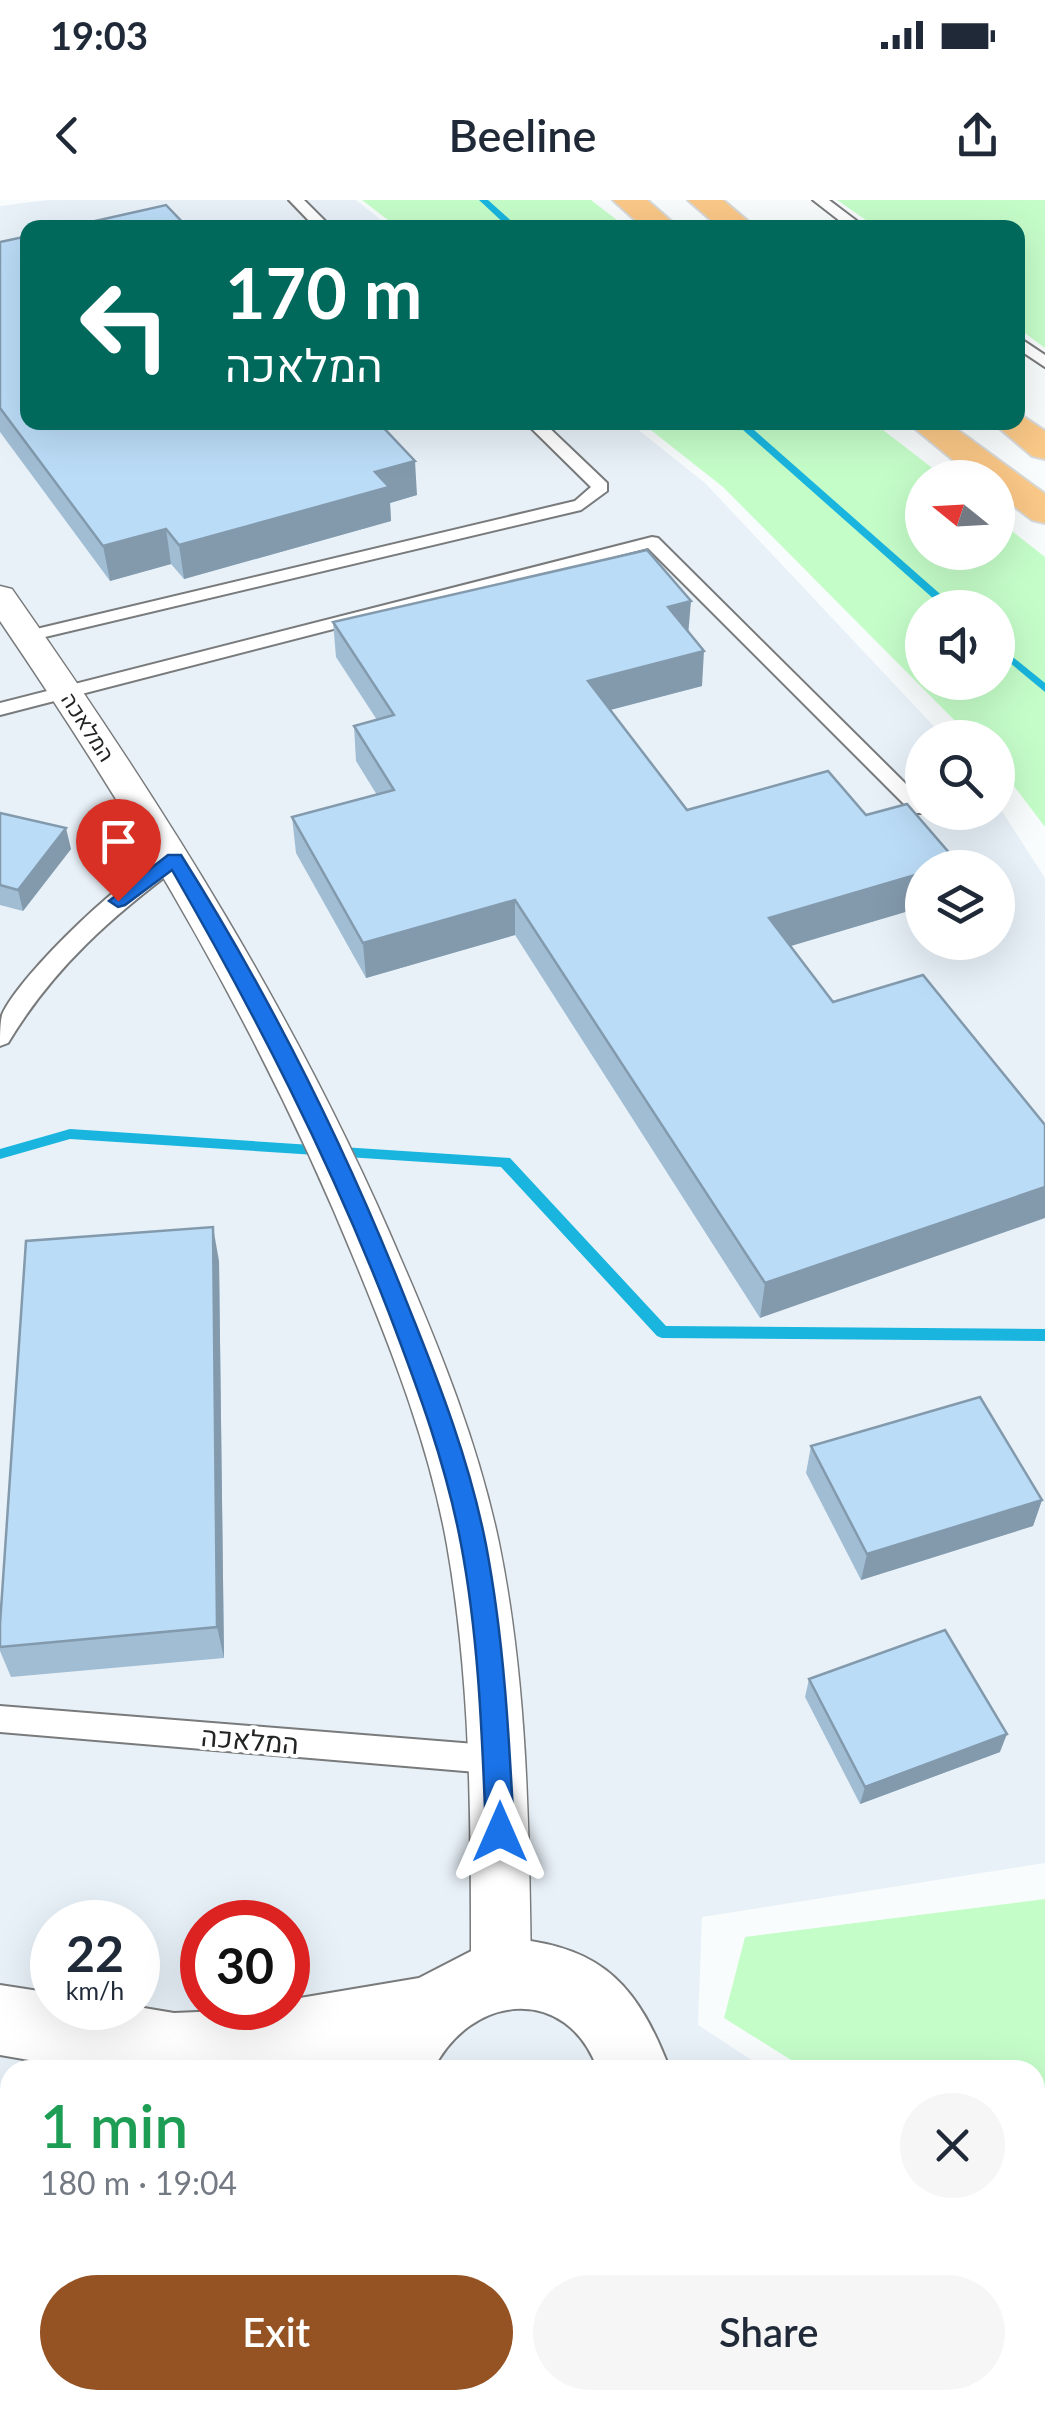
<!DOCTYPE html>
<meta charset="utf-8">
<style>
:root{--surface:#fff;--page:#f6f6f7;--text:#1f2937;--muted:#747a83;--accent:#955222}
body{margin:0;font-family:Lato,Heebo,sans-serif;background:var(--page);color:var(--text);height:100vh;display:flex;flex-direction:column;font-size:38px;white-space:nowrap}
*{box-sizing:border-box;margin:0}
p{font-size:32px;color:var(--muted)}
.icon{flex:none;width:55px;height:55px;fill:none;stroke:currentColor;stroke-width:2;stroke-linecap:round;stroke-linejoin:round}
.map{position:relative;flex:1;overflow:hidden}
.drawer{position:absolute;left:0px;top:1860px;width:1045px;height:350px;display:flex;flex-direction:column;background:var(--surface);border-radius:30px 30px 0 0;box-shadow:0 10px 40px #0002}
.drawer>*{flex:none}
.top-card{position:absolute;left:20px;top:20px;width:1005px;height:210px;border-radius:20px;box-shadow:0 10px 40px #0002;background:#00695c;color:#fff;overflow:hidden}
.needle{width:65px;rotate:288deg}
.fabs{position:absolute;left:905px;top:260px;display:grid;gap:20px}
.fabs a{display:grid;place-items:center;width:110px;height:110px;border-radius:50%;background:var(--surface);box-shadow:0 10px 40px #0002;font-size:50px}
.speed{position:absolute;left:30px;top:1700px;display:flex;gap:20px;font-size:50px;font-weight:700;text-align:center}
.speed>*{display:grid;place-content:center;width:130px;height:130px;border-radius:50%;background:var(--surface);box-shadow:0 10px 40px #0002;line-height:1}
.speed small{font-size:25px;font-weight:400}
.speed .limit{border:15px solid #d22;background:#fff;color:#111}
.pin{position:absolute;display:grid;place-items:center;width:85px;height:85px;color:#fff;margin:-102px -42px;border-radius:50% 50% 50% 0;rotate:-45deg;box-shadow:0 0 10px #0007}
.pin .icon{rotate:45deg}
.me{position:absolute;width:110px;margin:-55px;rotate:0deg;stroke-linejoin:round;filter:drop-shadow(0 0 8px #0008)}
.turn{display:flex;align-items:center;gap:35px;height:210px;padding:0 40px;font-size:45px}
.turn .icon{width:130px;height:130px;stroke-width:2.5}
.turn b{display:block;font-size:70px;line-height:85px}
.round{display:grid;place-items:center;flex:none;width:105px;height:105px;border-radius:52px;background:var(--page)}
.overview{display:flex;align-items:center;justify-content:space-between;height:170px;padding:0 40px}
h1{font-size:60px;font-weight:600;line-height:75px;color:#1e9e55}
.cta{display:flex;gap:20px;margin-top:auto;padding:20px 40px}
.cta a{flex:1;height:115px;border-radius:60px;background:var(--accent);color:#fff;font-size:40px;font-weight:600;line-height:115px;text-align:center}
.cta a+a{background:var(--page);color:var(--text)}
.status{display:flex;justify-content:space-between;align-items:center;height:70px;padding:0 50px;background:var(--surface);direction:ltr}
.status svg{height:28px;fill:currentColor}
header{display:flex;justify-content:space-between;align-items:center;height:130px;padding:0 40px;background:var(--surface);font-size:45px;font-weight:600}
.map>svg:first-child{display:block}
.built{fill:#e8f1f8;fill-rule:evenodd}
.green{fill:#c5fdc9;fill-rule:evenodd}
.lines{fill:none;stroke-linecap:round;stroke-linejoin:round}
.stream{fill:#19b5de;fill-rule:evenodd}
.lane-casing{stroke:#787a7b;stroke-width:4}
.street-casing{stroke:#787a7b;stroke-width:3}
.secondary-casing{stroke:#787a7b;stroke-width:4}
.highway-casing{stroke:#d7d8d8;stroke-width:4}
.lane{fill:#fff;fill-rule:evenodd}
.street{fill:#fff;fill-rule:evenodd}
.secondary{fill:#fff;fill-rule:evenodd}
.highway{fill:#fac887;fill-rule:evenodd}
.wall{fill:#a1bdd4}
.shaded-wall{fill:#839aad}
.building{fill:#bbdcf7;stroke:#839aad;stroke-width:2.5}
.route{fill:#1a73e8;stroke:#114b97;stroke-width:2.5}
.labels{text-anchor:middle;stroke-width:8;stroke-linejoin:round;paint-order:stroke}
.far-street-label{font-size:22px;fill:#232424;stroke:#fff}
.street-label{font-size:28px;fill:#232424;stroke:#fff}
</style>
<div class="status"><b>19:03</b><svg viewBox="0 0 49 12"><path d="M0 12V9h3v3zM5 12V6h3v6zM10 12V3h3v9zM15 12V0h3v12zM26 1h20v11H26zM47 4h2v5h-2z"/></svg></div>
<header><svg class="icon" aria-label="back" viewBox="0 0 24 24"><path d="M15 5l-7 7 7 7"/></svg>Beeline<svg class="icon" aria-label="share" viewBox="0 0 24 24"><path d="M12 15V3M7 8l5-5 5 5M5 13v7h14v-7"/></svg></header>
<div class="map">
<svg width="1045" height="2210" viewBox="0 0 1045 2210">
<rect width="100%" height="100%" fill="#f9fcfd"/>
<path class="built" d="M48 0H356L390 27 28 28V222L630 223 705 283 944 537 922 538V612H998V605L1045 678V1663L702 1717 698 1825 767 1870H10V2200H1035V2044L1045 2050V2210H0V6ZM922 668H998V742H922ZM52 1722H138V1808H52ZM202 1722H288V1808H202Z"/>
<g class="green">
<polygon points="362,0 591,0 626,27 397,27"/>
<polygon points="837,0 1045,0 1045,148 1018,128 1018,28 876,27"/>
<path d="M642 223H874L944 277 922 278V352H998V320L1045 357V627L998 565V538L971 537 723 287ZM922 408H998V482H922Z"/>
<polygon points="1045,1699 1045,2019 1035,2012 1035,1870 807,1870 724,1818 745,1737"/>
<polygon points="0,1954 10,1957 10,2200 242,2200 237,2210 0,2210"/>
</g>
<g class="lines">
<g class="stream">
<polygon points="479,0 488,0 519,28 509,28"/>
<polygon points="734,222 745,222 956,408 944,408"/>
<polygon points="998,445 1045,483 1045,492 998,453"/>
<polygon points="70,929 510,958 666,1126 1045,1129 1045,1141 662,1138 657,1136 501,967 70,939 0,959 0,949"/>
</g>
<defs>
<g id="lane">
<polygon points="289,0 304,0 332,28 316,28"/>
<polygon points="813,0 829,0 866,28 849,28"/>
<polygon points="1018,137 1045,155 1045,167 1018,149"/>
<polygon points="525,222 543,222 607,283 607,291 581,310 28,441 19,436 28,431 575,301 591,287"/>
<polygon points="652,337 658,338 922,600 922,612 927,613 913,613 648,348 0,515 0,503"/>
<path d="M175 652 182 654V664C112 716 53 768 8 843L0 846C0 836 0 824 2 815 19 775 134 664 175 652Z"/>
<polygon points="0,1506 500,1546 510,1550 515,1560 510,1570 500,1574 0,1532"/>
</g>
<path id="street" d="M0 386 12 389C162 603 301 822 403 1064 442 1154 479 1247 499 1343 528 1485 529 1630 531 1774L522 1795 501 1804 480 1795 471 1774C471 1631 472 1487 447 1345 430 1249 394 1156 357 1066 264 837 139 625 0 421Z"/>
<g id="secondary">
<path d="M513 1739C605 1747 639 1789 670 1870H598C567 1783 470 1794 433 1870H361L365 1860 294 1870H87L0 1855V1785L52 1793V1808L138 1807 174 1813 288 1808V1800L419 1778 483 1745Z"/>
<polygon points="1035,2094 1045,2098 1045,2177 1035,2173"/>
<polygon points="866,2200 959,2200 963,2210 871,2210"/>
</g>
<g id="highway">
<polygon points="613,0 647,0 679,28 644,28"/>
<polygon points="688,0 723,0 756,28 720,28"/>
<polygon points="1018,213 1045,231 1045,259 1032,256 992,222 1018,222"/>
<polygon points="907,222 947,222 1045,294 1045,323 1032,320 998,294 998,278 975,278"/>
</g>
</defs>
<use href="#lane" class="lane-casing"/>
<use href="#street" class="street-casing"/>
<use href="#secondary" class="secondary-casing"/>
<use href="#highway" class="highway-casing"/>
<use href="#lane" class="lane"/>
<use href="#street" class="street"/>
<use href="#secondary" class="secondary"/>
<use href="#highway" class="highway"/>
</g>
<g class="wall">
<polygon points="0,42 417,295 390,303 391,321 184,379 171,364 110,381 0,232"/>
<polygon points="333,422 688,432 702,486 610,510 687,610 866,615 958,663 957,668 922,668 922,707 790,746 833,802 760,1118 515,735 366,778 296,653 292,617 377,595 356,561 354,526 377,520 336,457"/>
<polygon points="0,613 71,649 23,711 0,705"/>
<polygon points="219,1061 224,1458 11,1477 0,1451 0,1424"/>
<polygon points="811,1246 1042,1300 1033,1326 861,1380 806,1273"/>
<polygon points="809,1479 1000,1552 860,1604 805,1497"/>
</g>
<g class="shaded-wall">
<polygon points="415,261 417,295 390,303 391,321 184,379 179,345 375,272"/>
<polygon points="166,329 171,364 110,381 103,346"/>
<polygon points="691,401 688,436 668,407"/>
<polygon points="704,451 702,486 587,516 588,481"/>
<polygon points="66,628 71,649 23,711 18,690"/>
<polygon points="922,673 922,707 764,754 769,718"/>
<polygon points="515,700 515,735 366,778 363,743"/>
<polygon points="1045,987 1045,1018 760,1118 765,1083"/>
<polygon points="213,1027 219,1061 224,1458 217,1427"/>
<polygon points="1042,1300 1033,1326 861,1380 867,1354"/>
<polygon points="1007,1534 1000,1552 860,1604 865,1587"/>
</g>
<g class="building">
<polygon points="166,5 188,28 64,28"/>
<polygon points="28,36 28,222 378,222 415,261 375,272 389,287 179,345 166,329 103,346 0,208 0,42"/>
<polygon points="647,350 691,401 668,407 704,451 588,481 687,610 828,571 866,615 907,604 958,663 942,668 922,668 922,673 769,718 833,802 923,775 1045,925 1045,987 765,1083 515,700 363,743 292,617 394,590 354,526 394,515 333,422"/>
<polygon points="0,613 66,628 18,690 0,685"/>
<polygon points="213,1027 217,1427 0,1447 0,1424 26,1041"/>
<polygon points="980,1197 1042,1300 867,1354 811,1246"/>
<polygon points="945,1430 1007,1534 865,1587 809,1479"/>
</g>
<path class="route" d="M168 655H181C272 799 347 950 409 1108 440 1185 470 1263 486 1345 504 1440 509 1535 514 1632L510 1641 500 1644 491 1641 486 1632C482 1535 479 1439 461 1344 446 1264 418 1189 389 1113 329 958 255 814 172 670L125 705 118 707 109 701Z"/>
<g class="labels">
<g class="far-street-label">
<text transform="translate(88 527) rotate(57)" y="8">המלאכה</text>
</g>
<g class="street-label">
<text transform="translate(250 1540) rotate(5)" y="10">המלאכה</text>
</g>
</g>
</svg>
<div class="fabs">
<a><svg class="needle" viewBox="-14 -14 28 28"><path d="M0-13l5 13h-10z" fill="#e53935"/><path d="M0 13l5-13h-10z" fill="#747a83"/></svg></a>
<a><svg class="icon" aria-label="sound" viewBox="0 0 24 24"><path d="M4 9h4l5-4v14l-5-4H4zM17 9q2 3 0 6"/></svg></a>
<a><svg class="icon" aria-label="search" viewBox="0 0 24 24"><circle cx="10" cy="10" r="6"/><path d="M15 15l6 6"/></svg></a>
<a><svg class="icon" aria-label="layers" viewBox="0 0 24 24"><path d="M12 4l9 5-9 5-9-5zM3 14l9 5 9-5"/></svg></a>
</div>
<div class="speed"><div>22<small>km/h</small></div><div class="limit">30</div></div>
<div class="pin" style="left:118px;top:701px;background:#d93025"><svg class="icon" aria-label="arrive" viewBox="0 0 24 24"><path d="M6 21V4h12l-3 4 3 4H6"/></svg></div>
<svg class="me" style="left:500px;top:1632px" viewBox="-20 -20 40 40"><path d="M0-17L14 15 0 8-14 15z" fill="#1a73e8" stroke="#fff" stroke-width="4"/></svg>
<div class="top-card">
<div class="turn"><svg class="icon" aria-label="left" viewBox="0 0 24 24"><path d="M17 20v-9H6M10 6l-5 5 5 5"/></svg><div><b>170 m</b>המלאכה</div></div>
</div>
<section class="drawer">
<div class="overview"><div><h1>1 min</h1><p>180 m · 19:04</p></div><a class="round"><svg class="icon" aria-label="close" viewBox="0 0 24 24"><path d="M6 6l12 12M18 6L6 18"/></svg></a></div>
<div class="cta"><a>Exit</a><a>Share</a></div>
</section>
</div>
